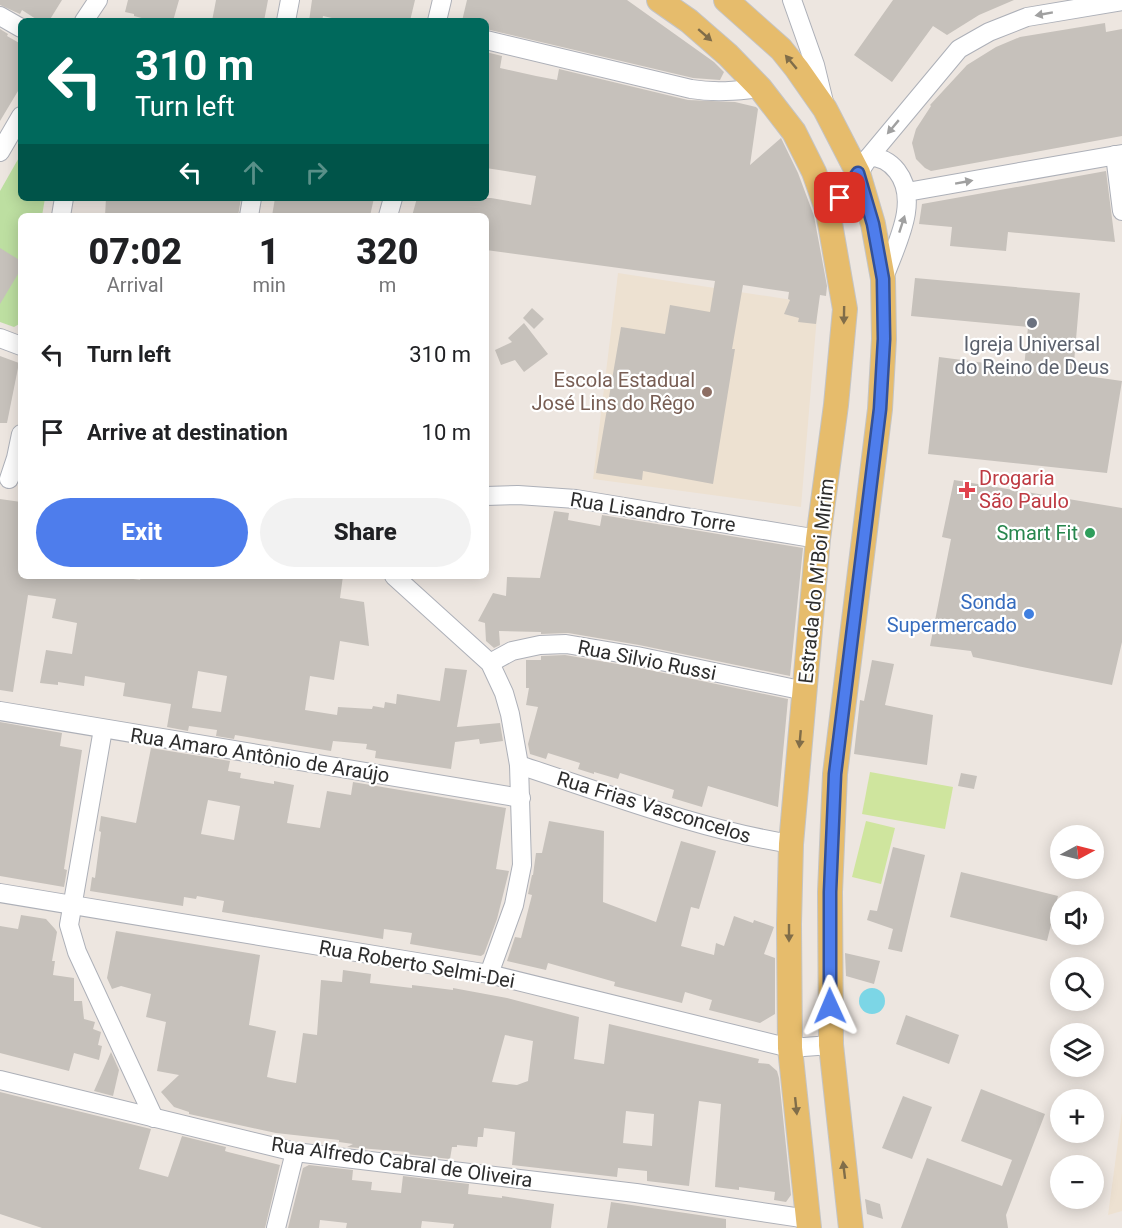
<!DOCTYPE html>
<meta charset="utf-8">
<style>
:root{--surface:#fff;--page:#f2f2f2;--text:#202124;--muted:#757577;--accent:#4e7dec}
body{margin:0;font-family:Roboto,sans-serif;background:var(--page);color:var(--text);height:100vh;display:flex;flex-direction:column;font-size:22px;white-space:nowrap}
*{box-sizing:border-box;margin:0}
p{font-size:20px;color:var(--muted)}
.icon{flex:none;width:33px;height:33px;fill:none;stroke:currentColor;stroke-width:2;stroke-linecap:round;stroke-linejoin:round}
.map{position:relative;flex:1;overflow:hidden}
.sheet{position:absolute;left:18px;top:213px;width:471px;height:366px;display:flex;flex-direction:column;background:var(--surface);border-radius:9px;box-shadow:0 3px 15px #0003}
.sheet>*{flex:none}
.top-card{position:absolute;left:18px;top:18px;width:471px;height:183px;border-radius:9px;box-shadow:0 3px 15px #0003;background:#00695c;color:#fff;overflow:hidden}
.needle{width:39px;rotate:83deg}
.tools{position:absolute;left:1050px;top:825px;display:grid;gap:12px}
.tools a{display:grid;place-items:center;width:54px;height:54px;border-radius:50%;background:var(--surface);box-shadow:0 3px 15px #0003;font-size:30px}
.pin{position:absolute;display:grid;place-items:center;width:51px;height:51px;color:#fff;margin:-26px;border-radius:12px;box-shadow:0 3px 9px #0006}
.me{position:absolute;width:66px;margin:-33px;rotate:359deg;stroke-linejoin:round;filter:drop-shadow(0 0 4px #0008)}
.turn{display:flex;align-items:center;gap:21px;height:126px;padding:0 18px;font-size:27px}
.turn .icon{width:78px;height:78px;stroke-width:2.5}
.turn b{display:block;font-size:42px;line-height:51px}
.lanes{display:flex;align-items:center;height:57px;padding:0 18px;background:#0003;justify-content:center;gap:30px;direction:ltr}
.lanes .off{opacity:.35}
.eta{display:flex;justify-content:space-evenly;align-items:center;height:102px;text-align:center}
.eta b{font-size:36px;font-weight:800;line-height:42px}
.primary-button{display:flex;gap:12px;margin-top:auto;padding:12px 18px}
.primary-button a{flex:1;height:69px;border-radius:36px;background:var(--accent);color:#fff;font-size:24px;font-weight:800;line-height:69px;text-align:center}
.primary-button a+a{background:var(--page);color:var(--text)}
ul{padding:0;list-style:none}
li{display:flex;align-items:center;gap:18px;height:78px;padding:0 18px}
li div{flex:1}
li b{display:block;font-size:22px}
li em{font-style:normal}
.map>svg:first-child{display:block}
.education{fill:#ede1d1}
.green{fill:#bddfa1}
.pitch{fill:#cfe59e}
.water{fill:#7cd6e6}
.building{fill:#c6c1bb;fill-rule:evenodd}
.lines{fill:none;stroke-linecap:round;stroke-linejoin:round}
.minor-casing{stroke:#adb0b8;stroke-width:20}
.major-casing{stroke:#c4c4c4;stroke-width:26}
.minor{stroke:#fff;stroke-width:18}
.major{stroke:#e6bc6c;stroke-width:24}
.oneway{fill:#a0a0a0}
.oneway2{fill:#806d49}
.route-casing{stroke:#335199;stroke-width:15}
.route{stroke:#4e7dec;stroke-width:10}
.worship-dot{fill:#6b7280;stroke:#fff;stroke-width:2}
.education-dot{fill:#8d6e63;stroke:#fff;stroke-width:2}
.health-dot{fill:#e0444e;stroke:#fff;stroke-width:2}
.leisure-dot{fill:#2e9e5b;stroke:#fff;stroke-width:2}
.shop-dot{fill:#3f7fe0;stroke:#fff;stroke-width:2}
.labels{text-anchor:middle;stroke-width:4.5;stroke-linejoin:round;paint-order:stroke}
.worship-label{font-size:20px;fill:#5b616d;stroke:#fff}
.education-label{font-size:20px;fill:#785e54;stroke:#fff;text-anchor:end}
.health-label{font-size:20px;fill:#be3a42;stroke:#fff;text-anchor:start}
.street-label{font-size:20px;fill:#2d2d2d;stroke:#fff}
.leisure-label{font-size:20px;fill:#27864d;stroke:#fff;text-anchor:end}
.shop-label{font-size:20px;fill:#366cbe;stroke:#fff;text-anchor:end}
</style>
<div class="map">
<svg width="1122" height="1228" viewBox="0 0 1122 1228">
<rect width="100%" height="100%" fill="#ede6e0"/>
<g class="education">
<polygon points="618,273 818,304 801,507 593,479"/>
<polygon points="1122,1112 1122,1211 1108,1215"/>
</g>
<polygon class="green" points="21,154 21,198 45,198 42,216 21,216 21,323 14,327 0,322 0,191"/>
<g class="pitch">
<polygon points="870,772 953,787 945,829 862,814"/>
<polygon points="866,821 895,828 881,884 852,877"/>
</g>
<circle class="water" cx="872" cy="1001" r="13"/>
<g class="building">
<polygon points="0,0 62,0 49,21 39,21 22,10 20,14 0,5"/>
<polygon points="128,0 179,0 173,21 153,21 134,16 134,14 125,12"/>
<polygon points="216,0 268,0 264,21 212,21"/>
<polygon points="312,0 415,0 410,21 345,21 323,16 322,21 309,21"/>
<polygon points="467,0 627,0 714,62 724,72 720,80 693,78 486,29 486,21 462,21"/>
<polygon points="893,0 1014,0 979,15 947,35 933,26 892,82 854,55"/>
<polygon points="1105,23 1106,32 1122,29 1122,136 931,171 925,168 916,159 912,143 916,129 931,106 930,105 967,65 996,47 1020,37"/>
<polygon points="0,29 8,34 7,36 21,44 21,86 0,121"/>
<polygon points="486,52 502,56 500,68 536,76 557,80 559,69 688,100 735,102 756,107 758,109 750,165 781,138 782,140 798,173 814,216 827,286 826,296 820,295 816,324 798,322 799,318 784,314 790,300 788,299 789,292 743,285 732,349 735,349 713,484 643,471 642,480 596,473 621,327 665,334 670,305 710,312 715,281 486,250 486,216 412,216 417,198 491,198 531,205 536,176 486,168"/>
<polygon points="1106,171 1115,242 1008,232 1006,251 950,246 952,227 919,224 922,204"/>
<polygon points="106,198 148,201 149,198 241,198 238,216 105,216"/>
<polygon points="275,198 374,198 370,216 272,216"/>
<polygon points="0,248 21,261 21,269 0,304"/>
<polygon points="915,278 1080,293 1073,374 1122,381 1107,473 928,454 939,357 1024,368 1028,327 911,316"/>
<polygon points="532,308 544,319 534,329 523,318"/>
<polygon points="524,323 548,354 524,372 515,360 501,365 495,350 512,342 508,338"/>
<polygon points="0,356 19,363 7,423 0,423"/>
<polygon points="954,480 1122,508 1122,642 1112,685 973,657 971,651 930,646 951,539 942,537"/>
<path d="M0 499 21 502V576H113L140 580 141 576H343L340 598 364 602 369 646 340 641 334 680 310 676 305 710 337 715 338 707 372 709 373 706 384 708 385 702 396 704 397 694 440 701 445 668 467 670 457 727 500 723 503 741 480 744 479 739 455 742 451 769 375 758 376 751 366 749 367 744 333 741 331 751 235 735 234 739 216 736 217 730 189 726 188 731 167 727 171 704 123 696 125 683 85 676 84 686 58 682V685L40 683 46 650 72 654 77 623 52 618 56 599 28 595 13 692 0 690ZM198 671 227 676 221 712 192 708Z"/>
<polygon points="554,511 569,513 568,520 600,526 602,515 803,548 790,676 639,645 568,633 541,634 541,632 499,631 500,645 494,648 486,641 485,623 478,621 493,593 506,596 507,577 540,578"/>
<polygon points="565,655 635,667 788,699 778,807 708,786 702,807 672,798 674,790 620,773 618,779 594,772 594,774 578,769 580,763 548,753 546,759 530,754 528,744 538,707 526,705 529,688 526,688 526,660 541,660 541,656"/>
<polygon points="872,660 894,664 885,705 933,715 927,765 854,754 860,700 864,701"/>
<polygon points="0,722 62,733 60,746 82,750 64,869 67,870 64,887 0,876"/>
<path d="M151 748 230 761 228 771 241 773 240 778 274 784V781L294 785 287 823 320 828 327 791 351 795 353 782 506 808 496 869 509 871 497 919 484 954 481 956 410 944 412 933 384 929 383 939 222 912 224 901 197 896 196 899 184 897 183 906 90 891 92 877 95 878 101 832 99 831 101 816 136 823ZM208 800 240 806 234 840 201 834Z"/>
<polygon points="961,773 977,776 974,789 958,786"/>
<polygon points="549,821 604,831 603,902 656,922 681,841 716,851 699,909 691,907 681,946 714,955 716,943 724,946 734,916 753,923 754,920 774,927 764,954 775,958 775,1014 760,1023 709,1010 712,1000 685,992 682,1003 614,986 615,982 548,963 546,970 507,961 515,937 521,938 532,895 528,894 532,875 533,875 536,853 542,853"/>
<polygon points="893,847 925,855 902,952 888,949 893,929 867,920 870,910 877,911"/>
<polygon points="961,872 1058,896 1047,941 950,917"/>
<polygon points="21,915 46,919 55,929 57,932 52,961 55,961 53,975 74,978 74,1001 82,1001 84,1019 95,1022 93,1029 101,1032 98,1045 102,1046 99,1060 74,1053 69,1071 0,1053 0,926 18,929"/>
<path d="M116 931 260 955 249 1025 276 1031 267 1077 280 1080 296 1083 303 1033 317 1035 321 980 342 982 343 970 371 974 370 983 412 988V985L453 990V988L507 998 579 1017 574 1059 604 1064 609 1024 759 1059 758 1063 769 1064 777 1071 779 1078 791 1195 786 1202 774 1200 775 1192 739 1187V1190L715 1187 721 1104 699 1101 689 1186 647 1181V1171L618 1168 617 1177 512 1165 515 1132 484 1128 483 1137H478L477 1147 457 1145V1147H452L450 1159 406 1154 407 1152 347 1147 353 1144 339 1142V1140L276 1133 189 1114V1112L174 1107 161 1092 179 1075 157 1071 166 1022 146 1017 151 994 121 986 112 989 107 978ZM505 1035 533 1041 528 1081 517 1085 492 1082ZM626 1111 654 1114 652 1146 623 1143Z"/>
<polygon points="845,953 880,961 874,984 846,976"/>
<polygon points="906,1015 959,1035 949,1064 896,1044"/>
<polygon points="111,1052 119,1070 113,1096 94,1091"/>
<polygon points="981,1089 1045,1114 1006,1215 1008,1228 901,1228 927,1158 1002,1186 1012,1160 961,1141"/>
<polygon points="0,1092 151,1129 139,1169 168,1177 182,1136 226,1147 225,1151 228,1152 280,1165 265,1228 42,1228 0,1214"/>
<polygon points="903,1096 932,1107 912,1159 882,1148"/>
<polygon points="309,1165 353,1170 352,1180 372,1182 371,1190 401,1193 403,1176 469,1184 468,1194 502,1198 502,1196 554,1204 551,1228 453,1228 454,1224 422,1221 421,1228 346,1228 347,1223 320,1220 319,1228 288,1228 303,1168"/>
<polygon points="865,1199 880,1204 883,1219 867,1214"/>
<polygon points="611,1202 726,1219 726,1228 607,1228"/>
</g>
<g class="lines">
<defs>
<g id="minor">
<polyline points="792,0 815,65 824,102"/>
<polyline points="0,16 21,28"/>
<polyline points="84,21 98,0"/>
<polyline points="286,21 290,0"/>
<polyline points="437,21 442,0"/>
<path d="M486 40 691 89C715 93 736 91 760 88"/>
<polyline points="0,152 21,116"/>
<polyline points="1115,155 1122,211"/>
<path d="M869 157C881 157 889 161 897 171 921 202 895 246 884 278"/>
<polyline points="907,192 1122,154"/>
<polyline points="828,212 849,188 869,157 959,49 989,32 1027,17 1122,1"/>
<polyline points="61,216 64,198"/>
<polyline points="249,216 252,198"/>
<polyline points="388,216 393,198"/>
<polyline points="0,338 21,346"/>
<polyline points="9,479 16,458 21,434"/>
<polyline points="486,496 518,495 576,499 818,539"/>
<polyline points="394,576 490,663 504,693 510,714 519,765 522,865 514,905 489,974"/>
<polyline points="490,663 512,651 540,645 566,644 637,656 805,691"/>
<polyline points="0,711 521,798"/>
<polyline points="103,729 69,925 77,952 154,1118"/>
<path d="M519 765C608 794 698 829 791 844"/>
<polyline points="0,893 489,974 790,1048 831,1045"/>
<polyline points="0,1080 295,1152 636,1193 808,1219"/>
<polyline points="276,1228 295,1152"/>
</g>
<g id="major">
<polyline points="659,0 689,21 728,55 760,88 794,132 814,172 828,212 845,309 836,405 818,539 791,844 789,924 790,1048 809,1228"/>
<polyline points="726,0 781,49 797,69 825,109 858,173 873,224 883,279 884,339 880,409 835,774 830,892 831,1045 851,1228"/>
</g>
</defs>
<use href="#minor" class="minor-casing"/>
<use href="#major" class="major-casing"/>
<use href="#minor" class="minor"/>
<use href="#major" class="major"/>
</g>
<defs><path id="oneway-solid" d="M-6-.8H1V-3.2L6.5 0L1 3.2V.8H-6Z" transform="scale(1.5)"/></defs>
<g class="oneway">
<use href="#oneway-solid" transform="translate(1044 14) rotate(170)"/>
<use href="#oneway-solid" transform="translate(893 127) rotate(130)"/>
<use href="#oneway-solid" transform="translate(964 182) rotate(-10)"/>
<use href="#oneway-solid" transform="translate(902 224) rotate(-72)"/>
</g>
<g class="oneway2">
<use href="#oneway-solid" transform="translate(705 35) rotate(41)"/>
<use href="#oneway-solid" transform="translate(791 62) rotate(-130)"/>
<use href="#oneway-solid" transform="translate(844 315) rotate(91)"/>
<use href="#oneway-solid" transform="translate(800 739) rotate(95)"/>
<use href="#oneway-solid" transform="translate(789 933) rotate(90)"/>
<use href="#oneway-solid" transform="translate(796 1106) rotate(84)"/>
<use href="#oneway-solid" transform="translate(844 1170) rotate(-97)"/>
</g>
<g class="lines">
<defs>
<polyline id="route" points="830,1006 830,892 835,774 880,409 884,339 883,279 873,224 858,173 840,198"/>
</defs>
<use href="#route" class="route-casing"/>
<use href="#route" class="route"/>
</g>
<circle class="worship-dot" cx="1032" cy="323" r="6"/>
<circle class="education-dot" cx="707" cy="392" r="6"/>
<path class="health-dot" d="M964 481h6v6h6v6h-6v6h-6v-6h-6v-6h6z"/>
<circle class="leisure-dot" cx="1090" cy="533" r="6"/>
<circle class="shop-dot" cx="1029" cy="614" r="6"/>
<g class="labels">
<g class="worship-label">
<text x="1032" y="351">Igreja Universal<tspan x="1032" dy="23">do Reino de Deus</tspan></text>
</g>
<g class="education-label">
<text x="695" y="387">Escola Estadual<tspan x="695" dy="23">José Lins do Rêgo</tspan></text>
</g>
<g class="health-label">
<text x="979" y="485">Drogaria<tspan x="979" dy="23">São Paulo</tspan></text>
</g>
<g class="street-label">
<text transform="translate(653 512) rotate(9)" y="7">Rua Lisandro Torre</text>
<text transform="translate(816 581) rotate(-84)" y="7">Estrada do M'Boi Mirim</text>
<text transform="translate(647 660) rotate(11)" y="7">Rua Silvio Russi</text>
<text transform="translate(260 755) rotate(9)" y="7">Rua Amaro Antônio de Araújo</text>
<text transform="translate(654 807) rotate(17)" y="7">Rua Frias Vasconcelos</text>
<text transform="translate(417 964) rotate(10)" y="7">Rua Roberto Selmi-Dei</text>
<text transform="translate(402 1162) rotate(8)" y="7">Rua Alfredo Cabral de Oliveira</text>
</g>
<g class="leisure-label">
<text x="1078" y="540">Smart Fit</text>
</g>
<g class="shop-label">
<text x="1017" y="609">Sonda<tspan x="1017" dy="23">Supermercado</tspan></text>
</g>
</g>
</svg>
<div class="tools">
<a><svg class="needle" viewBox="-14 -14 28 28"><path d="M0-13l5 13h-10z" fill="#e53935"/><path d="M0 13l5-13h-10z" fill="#757577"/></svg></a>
<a><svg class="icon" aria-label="sound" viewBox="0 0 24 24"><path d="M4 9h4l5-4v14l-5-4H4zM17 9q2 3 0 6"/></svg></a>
<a><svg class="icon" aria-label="search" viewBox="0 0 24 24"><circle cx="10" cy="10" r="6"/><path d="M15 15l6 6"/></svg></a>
<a><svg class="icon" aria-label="layers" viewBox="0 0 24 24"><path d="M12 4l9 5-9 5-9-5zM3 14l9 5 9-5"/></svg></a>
<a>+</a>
<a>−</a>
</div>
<div class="pin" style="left:840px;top:198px;background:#d93025"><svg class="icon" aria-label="arrive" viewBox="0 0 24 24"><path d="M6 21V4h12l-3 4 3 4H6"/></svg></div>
<svg class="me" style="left:830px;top:1006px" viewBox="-20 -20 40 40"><path d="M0-17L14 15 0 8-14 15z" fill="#4e7dec" stroke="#fff" stroke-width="4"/></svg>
<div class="top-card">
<div class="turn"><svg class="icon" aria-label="left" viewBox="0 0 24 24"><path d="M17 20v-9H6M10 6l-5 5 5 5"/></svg><div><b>310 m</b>Turn left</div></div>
<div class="lanes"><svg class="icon" aria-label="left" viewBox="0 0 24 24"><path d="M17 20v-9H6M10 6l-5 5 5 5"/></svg><svg class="icon off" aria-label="ahead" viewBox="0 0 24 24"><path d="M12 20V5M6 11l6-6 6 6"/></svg><svg class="icon off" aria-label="right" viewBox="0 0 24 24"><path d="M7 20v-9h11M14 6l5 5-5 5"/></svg></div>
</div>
<section class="sheet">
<div class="eta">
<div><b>07:02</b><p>Arrival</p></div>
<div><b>1</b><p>min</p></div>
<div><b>320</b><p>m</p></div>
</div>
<ul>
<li><svg class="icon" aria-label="left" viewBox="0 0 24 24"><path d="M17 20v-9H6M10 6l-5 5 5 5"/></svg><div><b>Turn left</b></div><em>310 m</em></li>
<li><svg class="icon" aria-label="arrive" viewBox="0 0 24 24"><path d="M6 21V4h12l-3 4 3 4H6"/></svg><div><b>Arrive at destination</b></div><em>10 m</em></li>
</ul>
<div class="primary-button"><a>Exit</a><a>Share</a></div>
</section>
</div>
